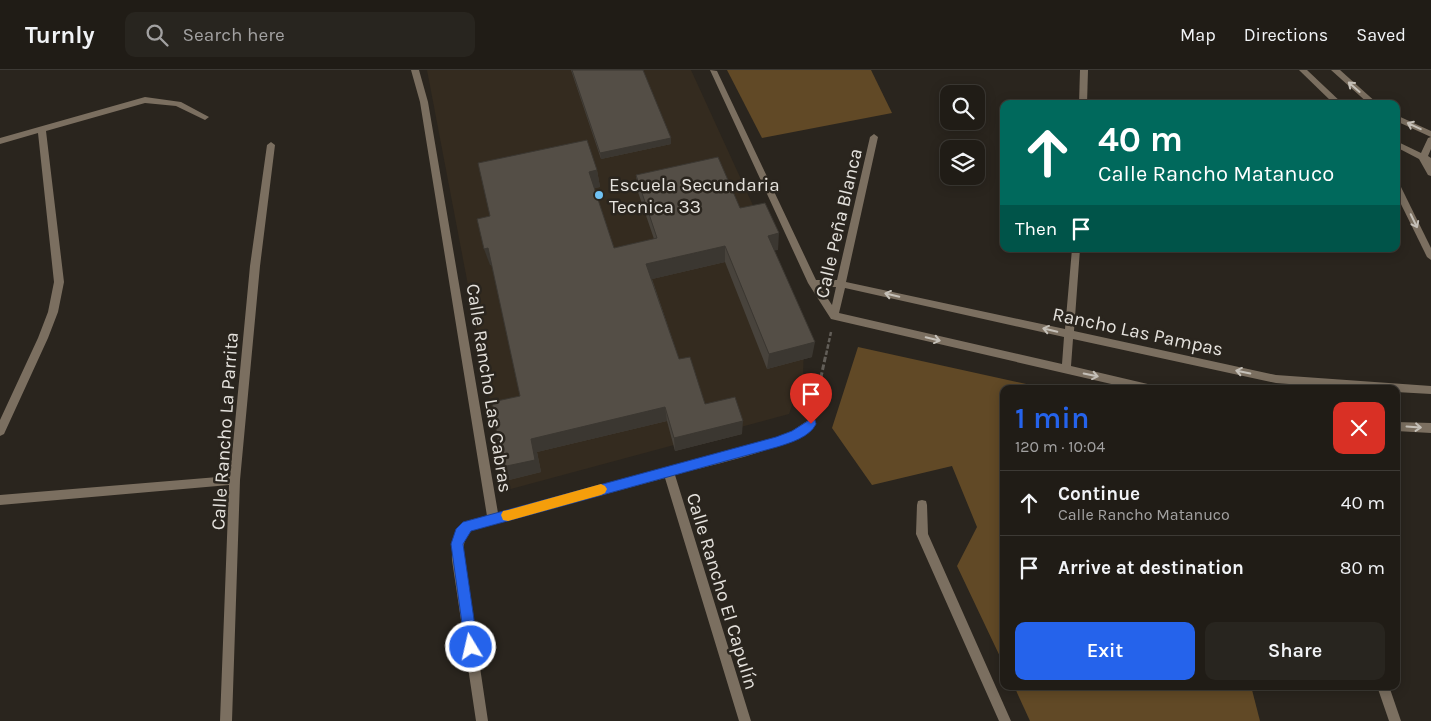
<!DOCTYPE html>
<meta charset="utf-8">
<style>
:root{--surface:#201c16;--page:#28251f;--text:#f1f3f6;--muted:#a2a1a1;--line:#3d3a35;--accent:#2563eb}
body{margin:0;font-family:Karla,sans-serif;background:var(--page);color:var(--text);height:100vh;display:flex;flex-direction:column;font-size:19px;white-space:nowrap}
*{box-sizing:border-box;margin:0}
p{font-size:16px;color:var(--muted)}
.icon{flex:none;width:28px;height:28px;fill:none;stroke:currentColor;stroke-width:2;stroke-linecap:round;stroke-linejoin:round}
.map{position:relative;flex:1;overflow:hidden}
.sheet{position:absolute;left:1000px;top:315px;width:400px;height:305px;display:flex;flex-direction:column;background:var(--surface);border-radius:10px;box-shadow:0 2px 12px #0003,0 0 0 1px var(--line)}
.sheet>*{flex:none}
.hud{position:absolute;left:1000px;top:30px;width:400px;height:152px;border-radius:10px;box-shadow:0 2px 12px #0003,0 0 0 1px var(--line);background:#00695c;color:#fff;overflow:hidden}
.buttons{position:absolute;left:940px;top:15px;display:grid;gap:10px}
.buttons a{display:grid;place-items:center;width:45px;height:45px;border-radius:10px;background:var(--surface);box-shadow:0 2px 12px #0003,0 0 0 1px var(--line);font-size:25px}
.pin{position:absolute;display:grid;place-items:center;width:42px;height:42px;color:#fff;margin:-51px -21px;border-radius:50% 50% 50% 0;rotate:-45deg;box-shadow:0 0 5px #0007}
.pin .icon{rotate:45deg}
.me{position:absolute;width:55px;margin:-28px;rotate:351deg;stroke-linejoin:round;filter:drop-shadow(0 0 4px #0008)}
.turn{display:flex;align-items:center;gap:18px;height:105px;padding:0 15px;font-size:22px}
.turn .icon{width:65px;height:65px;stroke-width:2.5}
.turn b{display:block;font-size:35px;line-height:42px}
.then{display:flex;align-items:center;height:48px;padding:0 15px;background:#0003;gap:10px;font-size:19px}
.round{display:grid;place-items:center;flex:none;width:52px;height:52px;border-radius:10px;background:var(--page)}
.headline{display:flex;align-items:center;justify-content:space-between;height:85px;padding:0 15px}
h1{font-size:30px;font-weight:600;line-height:38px;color:var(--accent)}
.cta{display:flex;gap:10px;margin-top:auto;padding:10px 15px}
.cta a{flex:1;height:58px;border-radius:10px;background:var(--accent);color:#fff;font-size:20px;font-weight:600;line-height:58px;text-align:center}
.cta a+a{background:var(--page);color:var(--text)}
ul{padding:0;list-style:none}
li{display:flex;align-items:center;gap:15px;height:65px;padding:0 15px;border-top:1px solid var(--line)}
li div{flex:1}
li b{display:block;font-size:19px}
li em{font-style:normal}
header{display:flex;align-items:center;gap:30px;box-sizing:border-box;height:70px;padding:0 25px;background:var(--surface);border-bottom:1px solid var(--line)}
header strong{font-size:24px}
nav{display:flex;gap:28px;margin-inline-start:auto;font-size:18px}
.search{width:350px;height:45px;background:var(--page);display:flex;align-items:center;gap:12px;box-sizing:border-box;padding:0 18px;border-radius:10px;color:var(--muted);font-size:19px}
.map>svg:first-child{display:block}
.built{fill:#342b1f}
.green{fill:#614926}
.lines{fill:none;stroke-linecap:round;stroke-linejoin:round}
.path-far1{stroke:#625e58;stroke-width:2.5;stroke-dasharray:4.5 2;stroke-linecap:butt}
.path{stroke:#625e58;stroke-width:3;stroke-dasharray:5.5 2.5;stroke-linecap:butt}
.minor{fill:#7b6f60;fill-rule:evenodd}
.tertiary{fill:#7b6f60;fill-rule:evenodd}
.wall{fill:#48433c}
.shaded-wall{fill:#3b3731}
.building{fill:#544e46;stroke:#3b3731}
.oneway{stroke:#c5c0b8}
.route{fill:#2563eb;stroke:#184099}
.slow{fill:#f59e0b}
.poi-dot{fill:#70c2f4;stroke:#2a251e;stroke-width:2}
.labels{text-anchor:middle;stroke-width:5;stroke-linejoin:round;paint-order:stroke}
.poi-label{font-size:19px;fill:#e5e2dd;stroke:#2a251e;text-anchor:start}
.street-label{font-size:19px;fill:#e5e2dd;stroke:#2a251e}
</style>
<header>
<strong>Turnly</strong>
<div class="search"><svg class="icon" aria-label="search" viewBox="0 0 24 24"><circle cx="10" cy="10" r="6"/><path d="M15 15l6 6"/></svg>Search here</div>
<nav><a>Map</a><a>Directions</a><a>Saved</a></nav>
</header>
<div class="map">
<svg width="1431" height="651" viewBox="0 0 1431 651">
<rect width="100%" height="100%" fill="#2a251e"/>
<polygon class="built" points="427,0 691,0 805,249 803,305 789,344 507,420"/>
<g class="green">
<polygon points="727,0 871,0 892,43 762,68"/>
<polygon points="858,277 1049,319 1004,319 1004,595 957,496 977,457 952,396 872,415 832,358"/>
<polygon points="1014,616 1251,616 1260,651 1030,651"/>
</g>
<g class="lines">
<polyline class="path-far1" points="826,285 831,262"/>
<polyline class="path" points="814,339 826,284"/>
<g class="minor">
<path d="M411 0H419L428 32 498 443 776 368 792 361 807 351 811 350 815 351 816 354C804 376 701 397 675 405L751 651H739L665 408 470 461C463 470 463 479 464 490L488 651H476L452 490C452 478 452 460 464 453 470 449 480 448 487 446L420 32Z"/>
<path d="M710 0 717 1 816 210H837L870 67 874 64 878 67 846 212 1065 259 1072 179H1080L1074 261 1276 305 1431 316V324L1396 322V319H1354L1276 313 1073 269 1071 296 1152 315 1156 316 1157 319H1133L831 249 808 213ZM820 217H836L832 235ZM845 218 1064 267 1062 294 839 243Z"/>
<polygon points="1080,0 1088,0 1087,34 1079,34"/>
<polygon points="145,27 181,32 209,47 205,50 176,36 145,33 46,61 64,212 58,242 48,268 4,364 0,366 0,350 38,268 48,242 54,212 38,63 0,74 0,68"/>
<polygon points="271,72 275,75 260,196 240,410 232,651 220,651 229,415 0,435 0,425 230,406 250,196 267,75"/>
<polygon points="1396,352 1431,353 1431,363 1396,361"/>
<polygon points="922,430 926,431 927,435 928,464 1011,651 999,651 916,464 917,435 918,431"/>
<polygon points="1377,616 1389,616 1401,651 1389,651"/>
</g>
<g class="tertiary">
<polygon points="1299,0 1307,0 1343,34 1334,34"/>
<polygon points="1331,0 1340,0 1378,34 1369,34"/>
<polygon points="1396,45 1431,61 1431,67 1396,51"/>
<polygon points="1431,67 1431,79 1428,86 1431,88 1431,106 1428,105 1419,89 1396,77 1396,71 1421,83 1428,68"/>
<polygon points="1396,112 1400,115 1431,178 1431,190 1427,187 1396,124"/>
</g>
</g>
<g class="wall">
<polygon points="571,0 643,0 671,74 601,89"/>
<polygon points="597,100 600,117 594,118 614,178 654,169 638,122 636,105 740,138 778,180 774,180 812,287 767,299 725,192 652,209 679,289 705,334 742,364 675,381 667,351 537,382 541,402 509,410 520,326 492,195 490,195 490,146"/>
</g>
<g class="shaded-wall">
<polygon points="671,68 671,74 601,89 600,83"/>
<polygon points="597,100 600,117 592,119 589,102"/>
<polygon points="779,163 778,180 766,182 768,166"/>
<polygon points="725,176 725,192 648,210 646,194"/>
<polygon points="488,178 494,195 490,195 484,179"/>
<polygon points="815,272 812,287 767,299 769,284"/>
<polygon points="665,337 667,351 537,382 541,402 509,410 502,397 531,369"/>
<polygon points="743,351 742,364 675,381 674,368"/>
</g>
<g class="building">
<polygon points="572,0 643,0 671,68 600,83"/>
<polygon points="587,70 597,100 589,102 614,178 657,168 636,105 718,87 740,138 765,133 779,163 768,166 815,272 769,284 725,176 646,194 679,289 690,287 705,334 735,327 743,351 674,368 665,337 531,369 535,390 502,397 492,332 520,326 488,178 484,179 477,149 490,146 478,93"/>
</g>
<defs><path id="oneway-shaft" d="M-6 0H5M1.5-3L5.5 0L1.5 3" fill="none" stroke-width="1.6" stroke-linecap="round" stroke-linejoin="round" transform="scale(1.25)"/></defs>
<g class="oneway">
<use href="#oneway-shaft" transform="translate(1354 17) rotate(-139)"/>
<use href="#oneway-shaft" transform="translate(1414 56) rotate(-155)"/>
<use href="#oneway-shaft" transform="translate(1414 151) rotate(64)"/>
<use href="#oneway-shaft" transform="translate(892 225) rotate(-167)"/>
<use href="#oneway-shaft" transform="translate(1050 260) rotate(-167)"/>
<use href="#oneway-shaft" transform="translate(933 269) rotate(13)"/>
<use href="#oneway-shaft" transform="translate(1243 302) rotate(-168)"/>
<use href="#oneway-shaft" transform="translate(1091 305) rotate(12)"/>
<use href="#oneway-shaft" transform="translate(1414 357) rotate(4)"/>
</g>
<path class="route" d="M811 349 815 350 816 354C810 367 790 373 777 377L471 461 463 474 478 577 476 582 471 584 466 582 451 474 456 459 463 452 776 367 792 361Z"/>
<polygon class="slow" points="601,414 605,416 607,419 605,423 601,425 508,451 503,450 501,445 503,441 508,440"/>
<circle class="poi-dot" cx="599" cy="125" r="5"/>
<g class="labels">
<g class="poi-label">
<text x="609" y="121">Escuela Secundaria<tspan x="609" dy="22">Tecnica 33</tspan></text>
</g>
<g class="street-label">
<text transform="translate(838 153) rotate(-77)" y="7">Calle Peña Blanca</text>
<text transform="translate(1138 261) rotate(12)" y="7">Rancho Las Pampas</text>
<text transform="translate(490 318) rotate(81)" y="7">Calle Rancho Las Cabras</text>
<text transform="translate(224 361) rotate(-86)" y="7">Calle Rancho La Parrita</text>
<text transform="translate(723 521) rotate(73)" y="7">Calle Rancho El Capulín</text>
</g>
</g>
</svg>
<div class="buttons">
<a><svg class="icon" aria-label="search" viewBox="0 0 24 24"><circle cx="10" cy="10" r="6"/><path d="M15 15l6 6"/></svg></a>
<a><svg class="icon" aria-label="layers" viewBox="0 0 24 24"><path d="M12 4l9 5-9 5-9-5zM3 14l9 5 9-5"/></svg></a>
</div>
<div class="pin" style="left:811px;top:354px;background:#d93025"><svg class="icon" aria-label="arrive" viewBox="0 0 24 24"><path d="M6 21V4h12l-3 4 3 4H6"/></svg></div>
<svg class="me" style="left:471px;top:577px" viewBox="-20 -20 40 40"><circle r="17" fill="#2563eb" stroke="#fff" stroke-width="3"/><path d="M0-11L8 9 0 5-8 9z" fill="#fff"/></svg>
<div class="hud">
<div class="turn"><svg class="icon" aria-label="ahead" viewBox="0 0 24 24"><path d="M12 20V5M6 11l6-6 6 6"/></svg><div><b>40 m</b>Calle Rancho Matanuco</div></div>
<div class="then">Then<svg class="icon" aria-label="arrive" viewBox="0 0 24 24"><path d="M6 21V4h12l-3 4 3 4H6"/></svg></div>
</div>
<section class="sheet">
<div class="headline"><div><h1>1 min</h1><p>120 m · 10:04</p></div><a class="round" style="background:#d93025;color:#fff"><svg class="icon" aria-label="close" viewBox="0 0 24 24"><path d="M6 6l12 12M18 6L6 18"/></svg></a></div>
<ul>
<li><svg class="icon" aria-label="ahead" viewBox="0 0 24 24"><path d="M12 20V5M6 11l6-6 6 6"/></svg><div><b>Continue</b><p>Calle Rancho Matanuco</p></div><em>40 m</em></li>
<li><svg class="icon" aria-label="arrive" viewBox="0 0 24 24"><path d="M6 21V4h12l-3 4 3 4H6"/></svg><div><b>Arrive at destination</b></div><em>80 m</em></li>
</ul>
<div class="cta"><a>Exit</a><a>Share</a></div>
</section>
</div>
